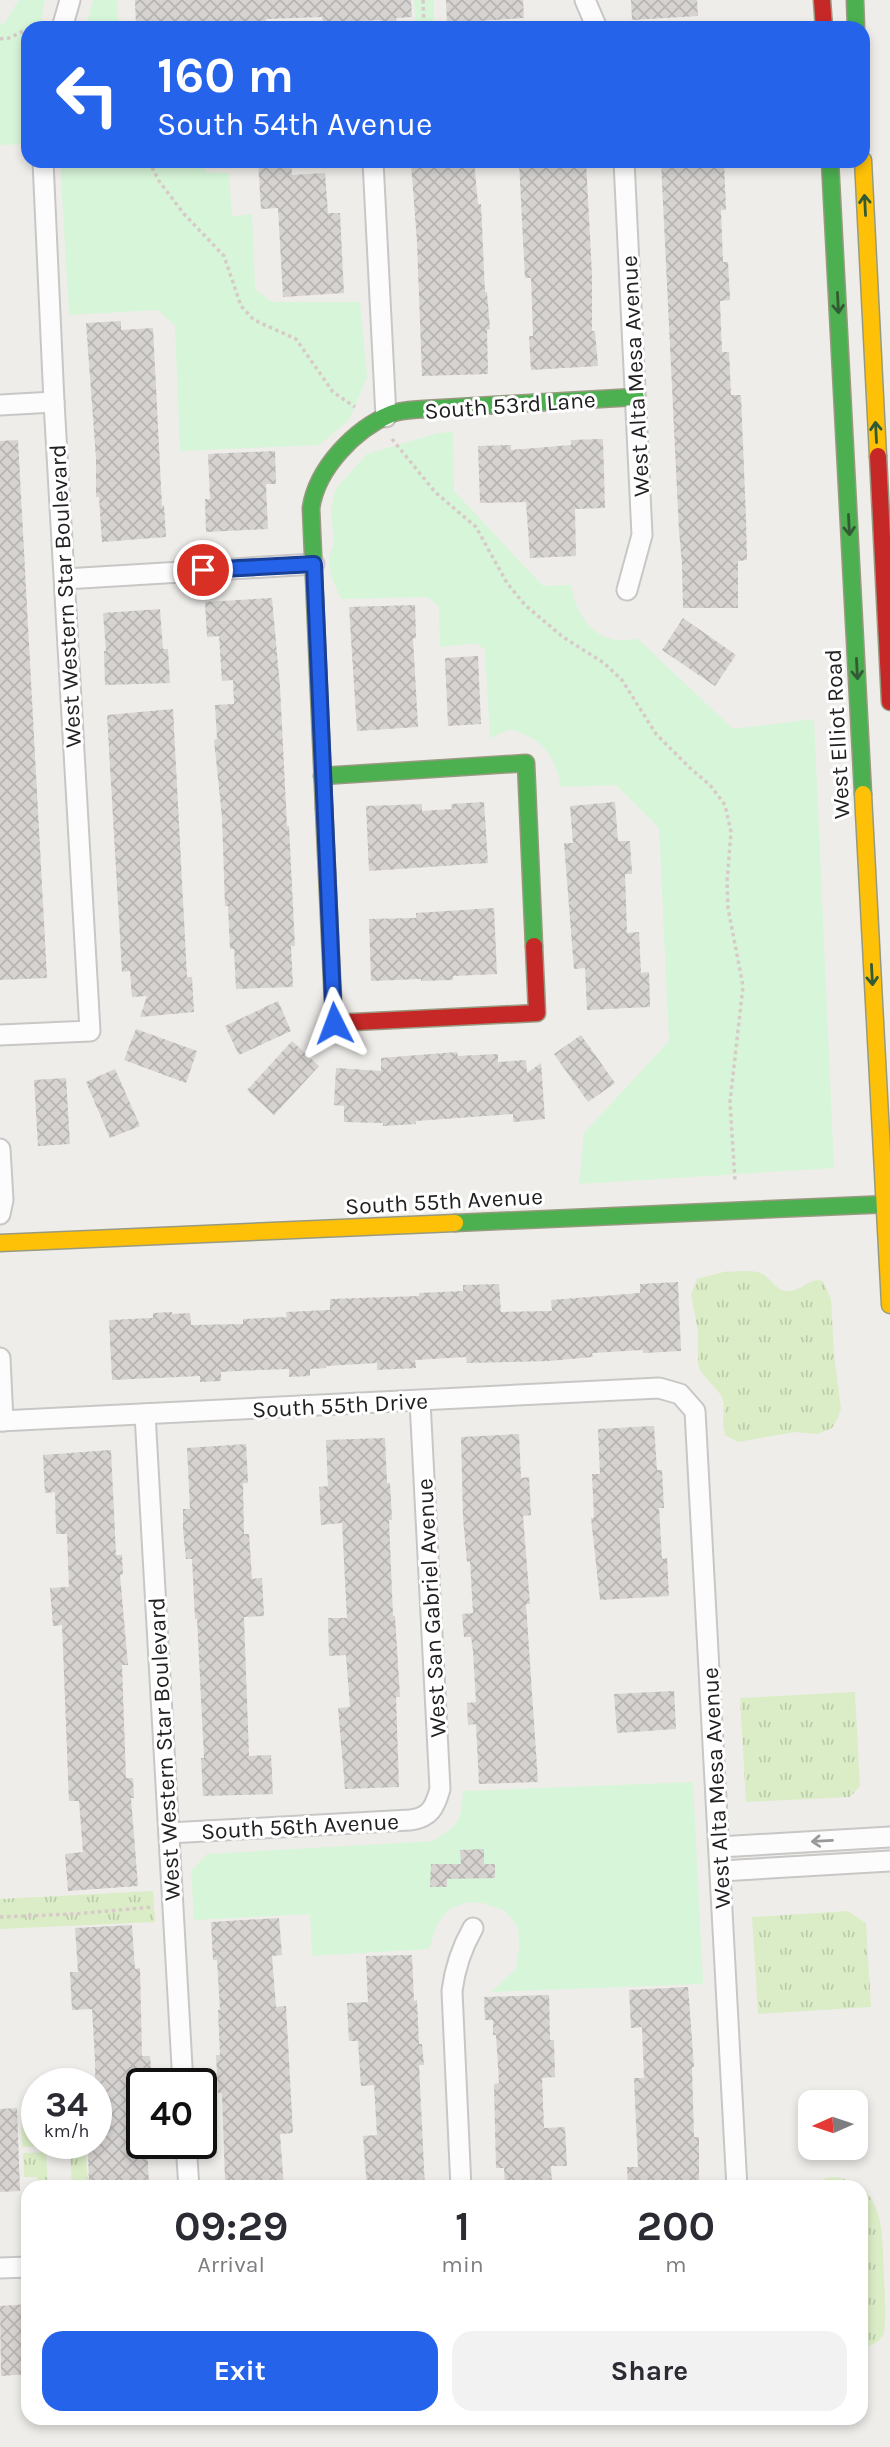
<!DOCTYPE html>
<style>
:root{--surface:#fff;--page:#f2f2f3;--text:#2b2b33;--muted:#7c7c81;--accent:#2563eb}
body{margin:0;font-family:Karla,sans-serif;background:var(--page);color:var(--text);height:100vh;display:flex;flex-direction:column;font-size:26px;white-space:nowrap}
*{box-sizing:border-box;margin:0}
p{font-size:23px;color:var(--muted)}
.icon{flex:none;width:38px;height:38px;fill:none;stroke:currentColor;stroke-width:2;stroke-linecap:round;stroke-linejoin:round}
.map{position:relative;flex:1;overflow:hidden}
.sheet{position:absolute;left:21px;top:2180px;width:847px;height:245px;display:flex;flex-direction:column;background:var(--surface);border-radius:21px;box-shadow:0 4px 10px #0003}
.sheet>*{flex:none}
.hud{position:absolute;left:21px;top:21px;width:849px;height:147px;border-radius:21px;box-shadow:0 4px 10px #0003;background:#2563eb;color:#fff;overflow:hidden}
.needle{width:46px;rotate:267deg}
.buttons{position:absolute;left:798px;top:2090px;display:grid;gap:14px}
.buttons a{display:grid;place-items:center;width:70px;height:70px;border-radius:14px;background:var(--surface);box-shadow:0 4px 10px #0003;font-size:35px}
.speed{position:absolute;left:21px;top:2068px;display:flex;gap:14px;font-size:35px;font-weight:700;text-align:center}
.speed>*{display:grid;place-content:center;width:91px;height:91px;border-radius:50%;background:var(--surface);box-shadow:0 4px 10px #0003;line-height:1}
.speed small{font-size:18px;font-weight:400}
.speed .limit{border:4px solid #111;border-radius:10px;background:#fff;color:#111}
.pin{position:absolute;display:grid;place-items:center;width:60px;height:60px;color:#fff;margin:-30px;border:4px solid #fff;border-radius:50%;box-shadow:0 2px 7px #0007}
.me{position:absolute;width:77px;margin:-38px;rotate:357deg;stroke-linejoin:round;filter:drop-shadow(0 0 5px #0008)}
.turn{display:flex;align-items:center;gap:24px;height:147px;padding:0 21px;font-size:32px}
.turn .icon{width:91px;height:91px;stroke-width:2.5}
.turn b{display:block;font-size:49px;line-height:60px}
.eta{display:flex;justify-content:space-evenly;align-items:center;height:119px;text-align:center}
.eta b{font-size:42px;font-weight:700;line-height:49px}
.primary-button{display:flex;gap:14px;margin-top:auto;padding:14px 21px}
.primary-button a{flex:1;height:80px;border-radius:21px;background:var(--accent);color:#fff;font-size:28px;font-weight:700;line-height:80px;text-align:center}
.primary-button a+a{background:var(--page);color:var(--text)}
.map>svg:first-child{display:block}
.grass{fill:url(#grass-tufts)}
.park{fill:#d7f5d8}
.building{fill:url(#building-cross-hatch)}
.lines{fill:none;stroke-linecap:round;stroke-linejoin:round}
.street-casing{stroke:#c8c7c6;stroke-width:23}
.fast-casing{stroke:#989a80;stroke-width:19}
.slow-casing{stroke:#989a80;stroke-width:19}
.jam-casing{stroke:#989a80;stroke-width:19}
.path{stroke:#d8cac8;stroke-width:3.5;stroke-dasharray:3.5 3.5;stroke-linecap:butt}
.street{stroke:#fdfcfc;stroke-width:19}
.fast{stroke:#4caf50;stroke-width:16}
.slow{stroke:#ffc107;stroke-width:16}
.jam{stroke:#c62828;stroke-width:16}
.oneway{stroke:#325a34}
.oneway2{stroke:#9a9999}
.route-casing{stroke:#184099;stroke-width:18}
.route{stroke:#2563eb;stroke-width:12}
.labels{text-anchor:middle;stroke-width:6;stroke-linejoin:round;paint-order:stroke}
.street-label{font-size:23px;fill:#212121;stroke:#fff}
</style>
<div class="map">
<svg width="890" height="2447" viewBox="0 0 890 2447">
<defs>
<pattern id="grass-tufts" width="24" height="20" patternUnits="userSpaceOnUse" patternTransform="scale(1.75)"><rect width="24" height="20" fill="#dbedc7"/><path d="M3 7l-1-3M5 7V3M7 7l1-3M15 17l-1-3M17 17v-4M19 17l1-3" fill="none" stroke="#bccbab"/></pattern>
<pattern id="building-cross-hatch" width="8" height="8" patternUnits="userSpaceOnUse" patternTransform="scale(1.75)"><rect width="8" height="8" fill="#d6d3d1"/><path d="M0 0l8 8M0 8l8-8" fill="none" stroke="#b7b5b3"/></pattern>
</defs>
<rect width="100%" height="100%" fill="#efedea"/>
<g class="grass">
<path d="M723 1272C734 1272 752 1269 763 1274 771 1279 776 1290 786 1291 801 1293 808 1277 823 1281L831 1299 834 1353 841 1409 838 1418 832 1428 818 1434 795 1432 738 1442 725 1435 723 1426 724 1404 721 1395 701 1372 698 1364V1331L691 1295 697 1279Z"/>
<polygon points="855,1692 860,1786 850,1797 746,1802 740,1698"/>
<polygon points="153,1891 155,1922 0,1929 0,1899"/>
<polygon points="848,1911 866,1923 871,2007 758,2014 752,1917"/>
<polygon points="37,2125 37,2144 47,2144 47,2146 22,2147 21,2126"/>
<polygon points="46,2152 48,2187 38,2187 37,2177 24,2177 23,2153"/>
<polygon points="86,2153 88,2187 72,2187 70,2154"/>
<path d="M836 2177C886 2186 882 2234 884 2273 884 2293 887 2313 884 2333L879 2341 861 2350V2188L812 2187 826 2178Z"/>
</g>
<g class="park">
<polygon points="19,0 45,0 40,28 28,28 28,103 22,144 0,145 0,22 3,25"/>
<polygon points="93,0 117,0 119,28 85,28"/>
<polygon points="414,0 434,0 434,28 416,28"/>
<polygon points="60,161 204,161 206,172 229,173 232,216 252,214 255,289 272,302 360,302 367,377 349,420 319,445 180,451 175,326 158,310 69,315"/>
<path d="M453 432 454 491 543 586 571 585C575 609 588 635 615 640 622 641 631 639 638 639L733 729 814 719 834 1168 579 1184 584 1133 669 1041 659 828 616 785 561 787C554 753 544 741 511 729L490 738 485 650 477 643 440 647 439 607 428 597 341 599 331 576 329 557 334 542 331 510 335 490 367 454 438 433Z"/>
<path d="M693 1782 703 1984 491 1992 516 1969 519 1948 518 1927 504 1910 483 1903 468 1902 449 1909 437 1924 429 1949 312 1956 310 1914 194 1920 191 1871 207 1854 433 1841C459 1825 461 1822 463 1791Z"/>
</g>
<g class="building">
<polygon points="135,0 411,0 412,17 396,18 397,24 380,25 380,20 323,23 322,17 266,19 266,24 217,28 136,28"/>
<polygon points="446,0 523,0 524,18 447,23"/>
<polygon points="631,0 697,0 698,16 632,20"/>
<polygon points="258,161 291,161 292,175 325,173 328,213 340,213 344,293 283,297 278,208 261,209"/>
<polygon points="441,161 474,161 478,204 481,204 485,292 487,292 490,329 487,330 488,374 422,376 417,242 411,163"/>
<polygon points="586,161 592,275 592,331 595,331 598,366 531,370 529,336 533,336 531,278 525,278 519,162"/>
<polygon points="661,161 724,161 726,210 721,210 723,262 728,262 730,300 720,301 722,352 729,352 731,395 741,395 746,519 747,560 738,561 738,608 683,608 682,564 679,531"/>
<polygon points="121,321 121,330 153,328 162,506 164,505 166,537 102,542 99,497 96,497 96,459 86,323"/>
<polygon points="603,439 605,508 575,509 576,556 530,558 526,502 480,503 478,446 511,445 511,450 571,445 571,440"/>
<polygon points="18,440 47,978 0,980 0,441"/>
<polygon points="275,451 276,484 266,484 268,529 206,532 205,499 210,499 208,454"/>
<polygon points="272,598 280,687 287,826 289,826 295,946 291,946 293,987 236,989 234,949 230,949 228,906 225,906 222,817 214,740 217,739 215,705 234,704 233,680 222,681 219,636 207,637 205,602"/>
<polygon points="415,605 416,638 413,638 418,727 357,731 349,607"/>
<polygon points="160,609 163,649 168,649 170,683 105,685 104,651 106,651 103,613"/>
<polygon points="683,618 736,655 715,686 662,650"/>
<polygon points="478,656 481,724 448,726 445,658"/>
<polygon points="173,709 187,977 192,977 194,1012 140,1017 147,996 132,997 130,971 122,972 107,715"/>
<polygon points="484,802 488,863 369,871 366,806 422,804 422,811 452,809 451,804"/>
<polygon points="615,802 618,841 630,841 632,874 625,874 627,933 639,932 641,973 649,972 650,1007 587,1010 585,968 574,969 564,843 573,843 570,806"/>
<polygon points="494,908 497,974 453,976 453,980 421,981 421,979 371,981 369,919 416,918 416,913"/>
<polygon points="278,1001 291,1031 239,1055 225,1026"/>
<polygon points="136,1029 197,1051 186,1083 124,1060"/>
<polygon points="581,1035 615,1083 588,1102 554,1054"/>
<polygon points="292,1041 319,1066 274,1115 247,1090"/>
<polygon points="457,1052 458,1056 498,1054 498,1062 526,1060 527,1073 541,1063 545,1119 513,1122 513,1114 416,1121 416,1124 383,1126 383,1123 344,1122 344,1106 334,1105 336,1068 381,1071 381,1058"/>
<polygon points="115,1069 140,1126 110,1138 86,1082"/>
<polygon points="66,1078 70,1144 38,1146 34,1080"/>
<polygon points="678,1282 681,1351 643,1353 643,1350 592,1353 593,1357 548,1361 467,1363 466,1357 415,1360 416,1368 377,1370 377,1363 326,1366 326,1368 310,1369 310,1376 289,1377 289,1369 238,1371 221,1372 221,1381 200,1382 200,1376 112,1380 109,1320 153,1318 153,1313 172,1312 172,1314 190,1313 191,1325 243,1324 243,1319 287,1317 286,1312 330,1310 330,1299 419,1296 419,1293 463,1291 463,1285 499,1284 501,1312 552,1311 551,1300 640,1293 640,1284"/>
<polygon points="654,1426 657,1470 662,1470 664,1508 659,1508 662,1559 667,1558 669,1596 600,1600 591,1518 594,1518 592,1474 600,1474 598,1429"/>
<polygon points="519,1434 521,1478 529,1477 531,1515 523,1516 530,1604 526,1604 538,1782 479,1784 476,1724 468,1725 467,1703 476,1702 473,1651 471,1637 464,1637 462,1614 473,1613 470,1561 467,1562 463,1518 461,1437"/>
<polygon points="385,1438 387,1483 390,1483 392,1520 389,1520 393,1616 395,1616 400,1697 396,1697 399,1787 345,1789 338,1708 350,1707 346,1655 329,1656 328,1618 347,1618 342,1523 321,1525 319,1487 328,1486 326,1440"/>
<polygon points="246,1444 248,1483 243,1483 244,1534 249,1534 252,1579 262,1578 264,1616 244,1617 249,1756 271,1755 273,1794 203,1796 201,1758 204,1758 197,1619 195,1619 192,1559 186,1559 183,1530 183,1509 190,1509 187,1448"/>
<polygon points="111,1450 116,1555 122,1555 123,1574 120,1575 128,1665 122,1665 126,1778 133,1778 134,1798 131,1798 138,1886 68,1891 65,1854 83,1852 79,1801 69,1801 62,1625 53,1626 50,1588 69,1587 67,1534 56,1534 55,1492 45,1493 43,1455"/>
<polygon points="674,1691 676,1729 617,1733 614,1694"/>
<polygon points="484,1849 484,1864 495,1864 495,1878 447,1879 447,1887 430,1887 431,1864 461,1864 460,1850"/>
<polygon points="279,1918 282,1955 272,1956 276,2007 286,2006 293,2133 280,2134 284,2188 230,2188 230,2180 225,2181 222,2093 218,2093 216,2055 220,2055 218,2010 220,2010 217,1960 213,1960 211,1922"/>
<polygon points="132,1925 135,1969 140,1968 142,2056 150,2056 152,2078 144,2079 144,2084 142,2084 142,2146 147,2146 149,2185 89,2187 88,2149 96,2148 95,2060 92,2009 72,2010 70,1972 78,1972 75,1928"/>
<polygon points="412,1955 414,2001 417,2000 419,2044 422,2044 424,2065 419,2065 425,2188 367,2188 363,2136 377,2135 374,2085 361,2086 358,2041 349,2041 347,2003 368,2002 366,1956"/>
<polygon points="688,1987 694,2067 692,2067 694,2137 699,2137 699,2188 628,2188 627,2167 638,2167 634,2078 644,2078 642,2027 631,2028 629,1990"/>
<polygon points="549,1995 550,2040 554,2040 555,2077 542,2078 544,2128 565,2127 567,2166 551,2166 552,2188 505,2188 504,2168 496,2168 494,2084 499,2083 496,2035 493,2035 493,2020 485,2020 484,1997"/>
<polygon points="17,2108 20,2191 0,2192 0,2109"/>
<polygon points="28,2304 28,2374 1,2376 0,2306"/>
</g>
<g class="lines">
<defs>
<g id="street">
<polyline points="585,0 597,28"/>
<polyline points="62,28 70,0"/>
<polyline points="373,161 386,417"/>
<polyline points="624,161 642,535 627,590"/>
<polyline points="0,405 54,402"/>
<polyline points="65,579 314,564"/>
<polyline points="0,1035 90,1031 54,402 43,161"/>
<polyline points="0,1149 3,1200 0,1214"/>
<polyline points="0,1358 3,1421"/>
<polyline points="145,1414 183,2084"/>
<polyline points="0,1421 659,1388 680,1394 695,1411 737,2188"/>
<path d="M169 1833 410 1820C430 1818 435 1807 440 1789L420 1401"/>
<polyline points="719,1847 890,1837"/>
<polyline points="721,1871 890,1861"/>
<polyline points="186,2144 189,2188"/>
<path d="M461 2188 452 1991C455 1967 461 1949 473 1928"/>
<polyline points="0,2268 28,2267"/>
</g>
<g id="fast">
<polyline points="855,0 856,28"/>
<polyline points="830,161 863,794"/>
<polyline points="322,776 526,763 534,946"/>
<path d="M324 808 311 508C317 468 355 429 391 414 401 410 414 410 424 409L636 397"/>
<polyline points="455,1223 890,1204"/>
</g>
<g id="slow">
<polyline points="863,160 878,456"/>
<polyline points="863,794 890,1305"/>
<polyline points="0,1243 455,1223"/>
</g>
<g id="jam">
<polyline points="822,0 824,28"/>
<polyline points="878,456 890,702"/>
<polyline points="324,808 334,1023 537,1013 534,946"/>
</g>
</defs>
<use href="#street" class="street-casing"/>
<use href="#fast" class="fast-casing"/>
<use href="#slow" class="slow-casing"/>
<use href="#jam" class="jam-casing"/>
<g class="path">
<polyline points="423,0 424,28"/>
<polyline points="30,28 40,23 46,24"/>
<polyline points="0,39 9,38 28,29"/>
<polyline points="149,161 159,181 184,214 224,256 241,306 254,320 296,339 333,392 355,407"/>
<polyline points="392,439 435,492 476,527 507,583 525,605 563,637 604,663 622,680 656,734 690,768 710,785 725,805 731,832 727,882 728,908 743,986 730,1102 735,1181"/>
<polyline points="0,1917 74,1914 153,1907"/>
</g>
<use href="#street" class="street"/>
<use href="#fast" class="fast"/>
<use href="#slow" class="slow"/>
<use href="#jam" class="jam"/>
</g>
<defs><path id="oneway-shaft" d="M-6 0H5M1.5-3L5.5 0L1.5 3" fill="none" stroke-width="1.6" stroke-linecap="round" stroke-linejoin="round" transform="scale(1.75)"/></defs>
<g class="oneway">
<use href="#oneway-shaft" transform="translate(865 205) rotate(-93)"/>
<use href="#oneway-shaft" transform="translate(838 303) rotate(87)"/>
<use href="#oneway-shaft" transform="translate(876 432) rotate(-93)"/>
<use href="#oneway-shaft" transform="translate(849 525) rotate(87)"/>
<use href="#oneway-shaft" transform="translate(857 669) rotate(87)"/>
<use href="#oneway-shaft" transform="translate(872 975) rotate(87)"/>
</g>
<use class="oneway2" href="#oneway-shaft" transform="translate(822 1841) rotate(177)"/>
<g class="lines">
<defs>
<polyline id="route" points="203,570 314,564 334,1023"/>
</defs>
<use href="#route" class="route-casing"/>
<use href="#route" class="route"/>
</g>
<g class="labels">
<g class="street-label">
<text transform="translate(635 376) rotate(-93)" y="8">West Alta Mesa Avenue</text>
<text transform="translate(510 405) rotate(-4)" y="8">South 53rd Lane</text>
<text transform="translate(65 596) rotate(-93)" y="8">West Western Star Boulevard</text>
<text transform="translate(837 734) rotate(-93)" y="8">West Elliot Road</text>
<text transform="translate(444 1201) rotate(-3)" y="8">South 55th Avenue</text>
<text transform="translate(340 1405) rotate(-3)" y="8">South 55th Drive</text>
<text transform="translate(431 1608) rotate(-93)" y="8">West San Gabriel Avenue</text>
<text transform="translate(164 1749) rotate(-93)" y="8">West Western Star Boulevard</text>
<text transform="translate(716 1788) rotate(-93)" y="8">West Alta Mesa Avenue</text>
<text transform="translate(300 1826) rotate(-3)" y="8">South 56th Avenue</text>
</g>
</g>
</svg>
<div class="buttons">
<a><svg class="needle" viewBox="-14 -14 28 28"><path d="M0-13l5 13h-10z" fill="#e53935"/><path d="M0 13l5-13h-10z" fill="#7c7c81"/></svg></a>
</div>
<div class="speed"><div>34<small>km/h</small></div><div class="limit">40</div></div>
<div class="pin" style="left:203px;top:570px;background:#d93025"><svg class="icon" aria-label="arrive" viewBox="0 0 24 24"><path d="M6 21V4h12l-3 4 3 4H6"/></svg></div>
<svg class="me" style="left:334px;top:1023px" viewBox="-20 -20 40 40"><path d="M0-17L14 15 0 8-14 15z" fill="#2563eb" stroke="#fff" stroke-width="4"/></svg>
<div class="hud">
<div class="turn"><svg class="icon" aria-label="left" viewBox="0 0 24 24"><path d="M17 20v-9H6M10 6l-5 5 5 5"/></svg><div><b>160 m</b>South 54th Avenue</div></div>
</div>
<section class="sheet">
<div class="eta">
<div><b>09:29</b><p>Arrival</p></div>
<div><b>1</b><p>min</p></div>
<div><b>200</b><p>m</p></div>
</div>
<div class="primary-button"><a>Exit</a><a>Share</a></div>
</section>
</div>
